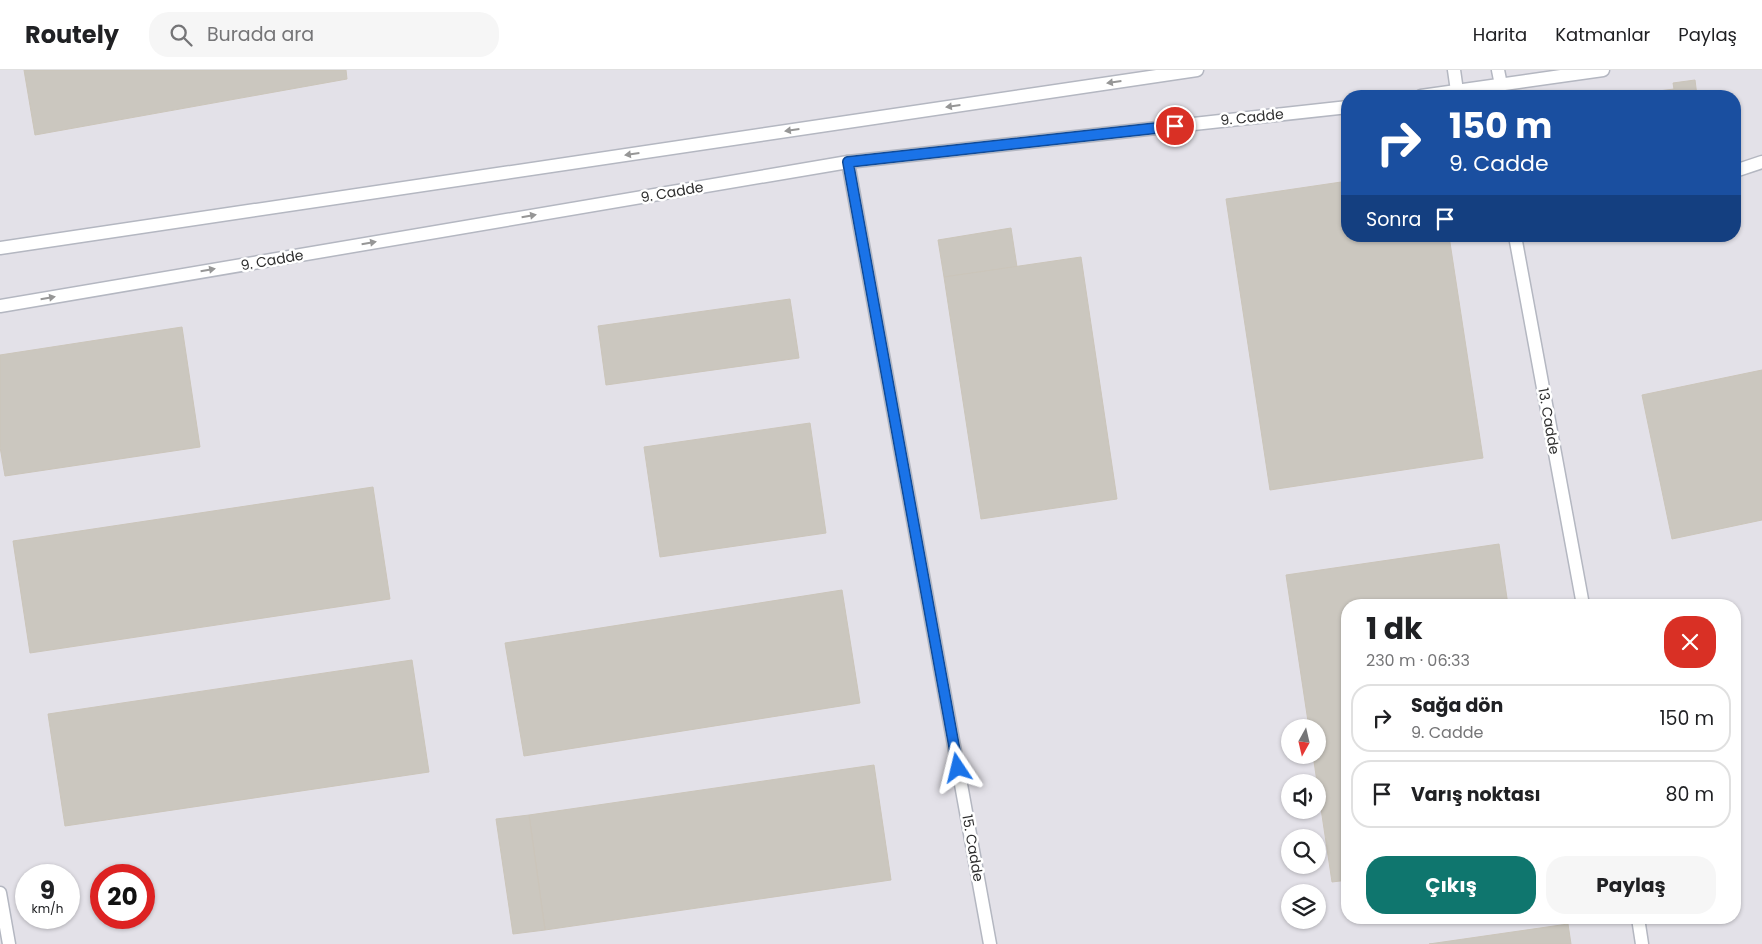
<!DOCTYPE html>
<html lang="tr">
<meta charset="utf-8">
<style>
:root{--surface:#fff;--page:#f6f6f6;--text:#202124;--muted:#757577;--line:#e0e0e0;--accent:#0f766e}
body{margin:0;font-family:Poppins,sans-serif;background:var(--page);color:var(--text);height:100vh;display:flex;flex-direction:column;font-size:19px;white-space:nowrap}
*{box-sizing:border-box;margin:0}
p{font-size:16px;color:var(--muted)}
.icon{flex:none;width:28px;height:28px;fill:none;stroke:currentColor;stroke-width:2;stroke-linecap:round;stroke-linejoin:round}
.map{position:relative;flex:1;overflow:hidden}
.panel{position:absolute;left:1341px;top:529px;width:400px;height:325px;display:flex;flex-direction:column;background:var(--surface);border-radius:20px;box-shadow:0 1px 4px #0004}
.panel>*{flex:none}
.top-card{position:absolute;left:1341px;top:20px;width:400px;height:152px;border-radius:20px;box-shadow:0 1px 4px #0004;background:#1a4fa0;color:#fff;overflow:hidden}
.needle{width:32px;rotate:188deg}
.buttons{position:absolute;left:1281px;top:649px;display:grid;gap:10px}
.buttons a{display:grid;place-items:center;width:45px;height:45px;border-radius:50%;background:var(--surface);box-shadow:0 1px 4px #0004;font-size:25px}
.speed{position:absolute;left:15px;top:794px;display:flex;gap:10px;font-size:25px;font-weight:700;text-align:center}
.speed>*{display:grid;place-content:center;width:65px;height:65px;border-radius:50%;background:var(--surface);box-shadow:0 1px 4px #0004;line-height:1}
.speed small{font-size:12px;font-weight:400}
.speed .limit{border:8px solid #d22;background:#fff;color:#111}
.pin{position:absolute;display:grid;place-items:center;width:42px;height:42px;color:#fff;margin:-21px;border:2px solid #fff;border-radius:50%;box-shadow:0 1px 5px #0007}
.me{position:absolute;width:55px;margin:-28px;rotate:350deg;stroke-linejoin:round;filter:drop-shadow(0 0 4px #0008)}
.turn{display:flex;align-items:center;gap:18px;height:105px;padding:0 25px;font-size:22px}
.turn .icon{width:65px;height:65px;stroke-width:2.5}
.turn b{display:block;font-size:35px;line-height:42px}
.then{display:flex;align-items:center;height:48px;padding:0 25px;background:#0003;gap:10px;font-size:19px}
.round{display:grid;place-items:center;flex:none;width:52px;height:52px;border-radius:20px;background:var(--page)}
.summary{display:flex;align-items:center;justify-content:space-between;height:85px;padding:0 25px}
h1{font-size:30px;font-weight:700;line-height:38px}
.primary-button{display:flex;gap:10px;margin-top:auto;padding:10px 25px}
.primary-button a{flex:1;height:58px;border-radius:20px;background:var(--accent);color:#fff;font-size:20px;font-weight:700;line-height:58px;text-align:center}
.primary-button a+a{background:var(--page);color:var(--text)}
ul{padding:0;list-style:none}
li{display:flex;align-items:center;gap:15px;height:68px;margin:0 10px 8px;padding:0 15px;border:2px solid var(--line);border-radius:20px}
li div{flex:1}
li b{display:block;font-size:19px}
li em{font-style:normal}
header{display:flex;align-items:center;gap:30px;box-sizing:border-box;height:70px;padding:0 25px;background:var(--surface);border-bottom:1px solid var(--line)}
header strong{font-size:24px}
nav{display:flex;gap:28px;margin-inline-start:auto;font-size:18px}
.search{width:350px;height:45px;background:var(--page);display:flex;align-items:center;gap:12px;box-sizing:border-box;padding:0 18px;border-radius:20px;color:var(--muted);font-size:19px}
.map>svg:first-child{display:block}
.industrial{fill:#e3e1e8;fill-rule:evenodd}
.building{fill:#cbc7bf;stroke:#cbc5ba}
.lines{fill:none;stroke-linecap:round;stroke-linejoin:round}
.service-casing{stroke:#b4b7c1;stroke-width:15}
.service{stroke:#fff;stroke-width:12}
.oneway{fill:#969696}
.route-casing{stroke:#114b97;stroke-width:12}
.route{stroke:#1a73e8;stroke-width:9}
.labels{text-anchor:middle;stroke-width:5;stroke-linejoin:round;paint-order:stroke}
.street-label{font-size:14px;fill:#2e2e2e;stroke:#fff}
</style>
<header>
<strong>Routely</strong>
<div class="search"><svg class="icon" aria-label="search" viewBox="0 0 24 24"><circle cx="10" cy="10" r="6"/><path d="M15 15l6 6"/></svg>Burada ara</div>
<nav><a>Harita</a><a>Katmanlar</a><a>Paylaş</a></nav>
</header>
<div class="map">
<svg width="1762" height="874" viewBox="0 0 1762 874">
<rect width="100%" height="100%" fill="#efe9e1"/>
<path class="industrial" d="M0 0H1762V874H0ZM1348 26H1735V166H1348ZM1348 535H1735V848H1348ZM1290 658H1318V685H1290ZM1290 712H1318V740H1290ZM1290 768H1318V795H1290ZM26 805H69V848H26ZM101 805H144V848H101ZM1290 822H1318V850H1290Z"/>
<g class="building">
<polygon points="24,0 346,0 347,9 35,65"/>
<polygon points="1695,10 1697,26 1620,26 1674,19 1673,13"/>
<polygon points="1348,111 1348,166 1449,166 1483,388 1270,420 1226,129"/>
<polygon points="1011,158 1017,197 944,207 938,170"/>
<polygon points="1081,187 1117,429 981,449 944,207"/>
<polygon points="790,229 799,288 606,315 598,256"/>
<polygon points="182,257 200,377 5,406 0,377 0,285"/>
<polygon points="1762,300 1762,450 1672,469 1642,325"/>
<polygon points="810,353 826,463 660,487 644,377"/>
<polygon points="373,417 390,529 30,583 13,471"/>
<polygon points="1499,474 1508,535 1348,535 1348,810 1332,812 1313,685 1318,685 1318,658 1309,658 1286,505"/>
<polygon points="842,520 860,633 524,686 505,573"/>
<polygon points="412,590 429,702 65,756 48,644"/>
<polygon points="874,695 891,810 545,860 529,745"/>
<polygon points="529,745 545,860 513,864 496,749"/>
<polygon points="1568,854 1571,874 1429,874"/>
</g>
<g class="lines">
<defs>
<g id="service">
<polyline points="1454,0 1457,21"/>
<polyline points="1498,0 1501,15"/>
<polyline points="1421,26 1603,0"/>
<polyline points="848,92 990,874"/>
<polyline points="1735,101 1762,92"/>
<polyline points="1515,166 1583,535"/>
<polyline points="0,178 1197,0"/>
<polyline points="0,236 848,92 1348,37"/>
<polyline points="0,823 9,874"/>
<polyline points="1638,848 1642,874"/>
</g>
</defs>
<use href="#service" class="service-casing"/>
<use href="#service" class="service"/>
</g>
<defs><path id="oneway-solid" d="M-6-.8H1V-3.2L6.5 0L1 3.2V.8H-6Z" transform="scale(1.25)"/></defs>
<g class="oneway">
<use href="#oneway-solid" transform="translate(1114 12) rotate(172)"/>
<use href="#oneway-solid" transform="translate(953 36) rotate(172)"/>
<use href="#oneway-solid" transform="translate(792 60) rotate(172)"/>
<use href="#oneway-solid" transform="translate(632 84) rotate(172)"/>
<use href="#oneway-solid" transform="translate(529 146) rotate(-10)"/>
<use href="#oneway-solid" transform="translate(369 173) rotate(-10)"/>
<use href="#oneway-solid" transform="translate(208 200) rotate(-10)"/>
<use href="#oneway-solid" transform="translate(48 228) rotate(-10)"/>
</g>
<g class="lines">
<defs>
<polyline id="route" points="958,698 848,92 1175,56"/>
</defs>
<use href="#route" class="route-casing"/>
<use href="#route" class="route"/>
</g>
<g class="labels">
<g class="street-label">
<text transform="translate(1252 47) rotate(-6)" y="5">9. Cadde</text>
<text transform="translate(672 122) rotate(-10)" y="5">9. Cadde</text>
<text transform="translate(272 190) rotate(-10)" y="5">9. Cadde</text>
<text transform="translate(1549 351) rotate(80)" y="5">13. Cadde</text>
<text transform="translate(973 778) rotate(80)" y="5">15. Cadde</text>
</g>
</g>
</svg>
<div class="buttons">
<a><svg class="needle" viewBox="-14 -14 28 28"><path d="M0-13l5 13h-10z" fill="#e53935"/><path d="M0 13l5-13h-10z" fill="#757577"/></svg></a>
<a><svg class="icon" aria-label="sound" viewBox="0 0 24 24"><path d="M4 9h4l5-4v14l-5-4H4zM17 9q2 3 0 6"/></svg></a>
<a><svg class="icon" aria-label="search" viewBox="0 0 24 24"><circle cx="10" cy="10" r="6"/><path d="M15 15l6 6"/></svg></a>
<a><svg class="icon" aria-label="layers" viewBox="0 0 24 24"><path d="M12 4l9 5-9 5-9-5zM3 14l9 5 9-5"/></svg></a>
</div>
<div class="speed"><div>9<small>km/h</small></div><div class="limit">20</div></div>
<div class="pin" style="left:1175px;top:56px;background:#d93025"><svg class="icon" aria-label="arrive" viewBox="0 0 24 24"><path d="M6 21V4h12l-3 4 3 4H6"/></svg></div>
<svg class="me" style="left:958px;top:698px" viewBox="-20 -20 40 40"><path d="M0-17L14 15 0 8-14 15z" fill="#1a73e8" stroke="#fff" stroke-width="4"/></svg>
<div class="top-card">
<div class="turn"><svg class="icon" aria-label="right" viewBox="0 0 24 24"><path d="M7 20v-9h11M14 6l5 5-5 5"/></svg><div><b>150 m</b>9. Cadde</div></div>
<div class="then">Sonra<svg class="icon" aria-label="arrive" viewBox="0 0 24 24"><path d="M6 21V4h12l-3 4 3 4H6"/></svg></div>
</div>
<section class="panel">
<div class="summary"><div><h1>1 dk</h1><p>230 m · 06:33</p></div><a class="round" style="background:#d93025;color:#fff"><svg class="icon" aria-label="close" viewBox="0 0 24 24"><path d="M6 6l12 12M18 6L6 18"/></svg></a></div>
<ul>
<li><svg class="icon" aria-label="right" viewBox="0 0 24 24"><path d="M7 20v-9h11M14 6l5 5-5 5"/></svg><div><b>Sağa dön</b><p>9. Cadde</p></div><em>150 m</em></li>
<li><svg class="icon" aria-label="arrive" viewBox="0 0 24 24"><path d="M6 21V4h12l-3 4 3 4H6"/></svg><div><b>Varış noktası</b></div><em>80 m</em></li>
</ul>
<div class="primary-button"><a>Çıkış</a><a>Paylaş</a></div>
</section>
</div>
